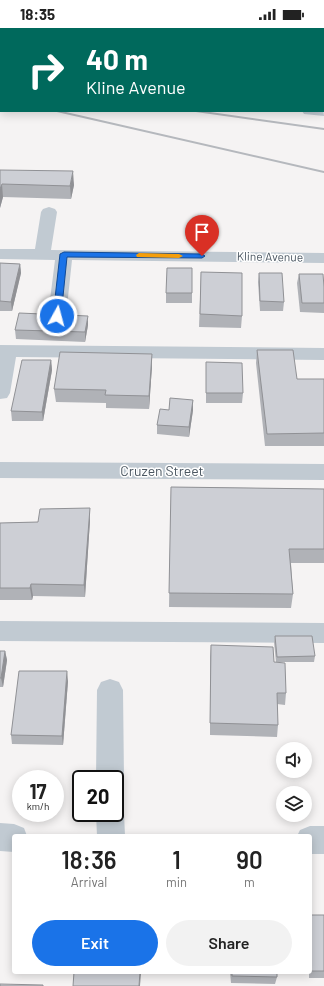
<!DOCTYPE html>
<style>
:root{--surface:#fff;--page:#f2f2f2;--text:#222;--muted:#767676;--accent:#1a73e8}
body{margin:0;font-family:Barlow,sans-serif;background:var(--page);color:var(--text);height:100vh;display:flex;flex-direction:column;font-size:15px;white-space:nowrap}
*{box-sizing:border-box;margin:0}
p{font-size:13px;color:var(--muted)}
.icon{flex:none;width:22px;height:22px;fill:none;stroke:currentColor;stroke-width:2;stroke-linecap:round;stroke-linejoin:round}
.map{position:relative;flex:1;overflow:hidden}
.side{position:absolute;left:12px;top:806px;width:300px;height:140px;display:flex;flex-direction:column;background:var(--surface);border-radius:4px;box-shadow:0 2px 10px #0003}
.side>*{flex:none}
.guide{position:absolute;left:0px;top:0px;width:324px;height:84px;box-shadow:0 2px 10px #0003;background:#00695c;color:#fff;overflow:hidden}
.tools{position:absolute;left:276px;top:714px;display:grid;gap:8px}
.tools a{display:grid;place-items:center;width:36px;height:36px;border-radius:50%;background:var(--surface);box-shadow:0 2px 10px #0003;font-size:20px}
.speed{position:absolute;left:12px;top:742px;display:flex;gap:8px;font-size:20px;font-weight:700;text-align:center}
.speed>*{display:grid;place-content:center;width:52px;height:52px;border-radius:50%;background:var(--surface);box-shadow:0 2px 10px #0003;line-height:1}
.speed small{font-size:10px;font-weight:400}
.speed .limit{border:2px solid #111;border-radius:6px;background:#fff;color:#111}
.pin{position:absolute;display:grid;place-items:center;width:34px;height:34px;color:#fff;margin:-41px -17px;border-radius:50% 50% 50% 0;rotate:-45deg;box-shadow:0 0 4px #0007}
.pin .icon{rotate:45deg}
.me{position:absolute;width:44px;margin:-22px;rotate:7deg;stroke-linejoin:round;filter:drop-shadow(0 0 3px #0008)}
.turn{display:flex;align-items:center;gap:14px;height:84px;padding:0 20px;font-size:18px}
.turn .icon{width:52px;height:52px;stroke-width:2.5}
.turn b{display:block;font-size:28px;line-height:34px}
.eta{display:flex;justify-content:space-evenly;align-items:center;height:68px;text-align:center}
.eta b{font-size:24px;font-weight:600;line-height:28px}
.cta{display:flex;gap:8px;margin-top:auto;padding:8px 20px}
.cta a{flex:1;height:46px;border-radius:24px;background:var(--accent);color:#fff;font-size:16px;font-weight:600;line-height:46px;text-align:center}
.cta a+a{background:var(--page);color:var(--text)}
.status{display:flex;justify-content:space-between;align-items:center;height:28px;padding:0 20px;background:var(--surface);direction:ltr}
.status svg{height:11px;fill:currentColor}
.map>svg:first-child{display:block}
.lines{fill:none;stroke-linecap:round;stroke-linejoin:round}
.minor{fill:#c1cad2;fill-rule:evenodd}
.rail{stroke:#b5b8bd;stroke-width:2}
.wall{fill:#b0b2b7}
.shaded-wall{fill:#909195}
.building{fill:#cdcfd5;stroke:#909195}
.route{fill:#1a73e8;stroke:#114b97}
.slow{fill:#f59e0b}
.labels{text-anchor:middle;stroke-width:3;stroke-linejoin:round;paint-order:stroke}
.far-street-label{font-size:12px;fill:#4a5661;stroke:#fff}
.street-label{font-size:14px;fill:#4a5661;stroke:#fff}
</style>
<div class="status"><b>18:35</b><svg viewBox="0 0 49 12"><path d="M0 12V9h3v3zM5 12V6h3v6zM10 12V3h3v9zM15 12V0h3v12zM26 1h20v11H26zM47 4h2v5h-2z"/></svg></div>
<div class="map">
<svg width="324" height="958" viewBox="0 0 324 958">
<rect width="100%" height="100%" fill="#f5f3f3"/>
<g class="lines">
<g class="minor">
<rect x="185" y="0" width="12" height="1"/>
<rect x="293" y="0" width="12" height="1"/>
<rect x="323" y="25" width="1" height="8"/>
<rect x="0" y="30" width="1" height="8"/>
<polygon points="323,80 324,88 304,86 302,83 323,83"/>
<polygon points="49,179 55,181 57,184 51,222 324,225 324,235 72,232 66,288 63,292 57,293 51,292 48,288 55,232 0,231 0,221 35,221 41,184 43,181"/>
<polygon points="0,317 324,320 324,332 16,329 10,365 7,370 0,371"/>
<polygon points="0,434 324,436 324,452 0,450"/>
<polygon points="0,593 324,595 324,615 0,613"/>
<polygon points="110,651 119,654 123,662 124,751 120,760 115,762 115,751 96,751 97,662 101,654"/>
<polygon points="115,774 120,776 124,785 125,808 97,808 96,785 115,785"/>
<polygon points="0,795 14,796 24,800 27,808 14,808 14,824 0,823"/>
<polygon points="310,798 324,798 324,826 310,826 310,808 297,808 300,802"/>
</g>
<g class="rail">
<polyline points="57,83 324,144"/>
<polyline points="196,83 324,101"/>
</g>
</g>
<g class="wall">
<polygon points="0,0 68,0 68,1 1,1 1,15 0,15"/>
<rect x="193" y="0" width="90" height="1"/>
<polygon points="316,0 324,0 324,7 323,7 323,1 317,1"/>
<polygon points="0,142 74,157 71,171 3,169 0,180"/>
<polygon points="0,235 20,236 21,245 12,283 0,283"/>
<polygon points="192,240 192,275 166,275 166,265"/>
<polygon points="201,244 242,288 241,300 199,299"/>
<polygon points="259,245 284,274 283,283 260,283 258,254"/>
<polygon points="299,246 324,259 324,285 300,284 297,255"/>
<polygon points="88,297 85,314 16,311 15,302"/>
<polygon points="257,322 297,351 324,351 324,418 265,418 256,335"/>
<polygon points="152,326 152,338 149,381 106,380 106,375 56,374 54,361"/>
<polygon points="51,332 52,342 43,393 12,393 11,383"/>
<polygon points="206,334 243,365 242,375 206,375"/>
<polygon points="193,372 193,382 189,409 157,406 157,397 169,382"/>
<polygon points="171,459 324,461 324,535 291,535 293,566 291,580 169,579"/>
<polygon points="90,480 90,492 85,569 33,568 32,572 0,572 0,495 38,494"/>
<polygon points="275,608 315,628 314,634 276,634 274,614"/>
<polygon points="211,617 274,634 286,665 285,677 277,676 278,697 277,709 210,707 210,629"/>
<polygon points="0,623 5,623 7,632 3,659 0,659"/>
<polygon points="68,653 63,717 12,716 11,707"/>
<polygon points="310,887 324,887 324,950 309,950 309,944 310,944"/>
<polygon points="230,944 277,944 277,949 275,956 231,955"/>
</g>
<g class="shaded-wall">
<polygon points="73,143 74,157 71,171 70,158"/>
<polygon points="2,156 3,169 0,180 0,161"/>
<polygon points="20,236 21,245 12,283 11,274"/>
<polygon points="88,288 88,297 85,314 85,304"/>
<polygon points="152,326 152,338 149,381 149,368"/>
<polygon points="51,332 52,342 43,393 42,384"/>
<polygon points="193,372 193,382 189,409 189,399"/>
<polygon points="90,480 90,492 85,569 84,557"/>
<polygon points="31,556 33,568 32,572 30,560"/>
<polygon points="5,623 7,632 3,659 1,650"/>
<polygon points="67,643 68,653 63,717 62,708"/>
<polygon points="140,944 141,944 140,958 139,958"/>
</g>
<g class="building">
<polygon points="0,0 67,0 67,1 1,1 1,4 0,4"/>
<rect x="215" y="0" width="68" height="1"/>
<polygon points="0,142 73,143 70,158 2,156 0,161"/>
<polygon points="0,235 20,236 11,274 0,273"/>
<polygon points="167,240 192,240 192,265 166,265"/>
<polygon points="201,244 242,245 242,288 200,286"/>
<polygon points="259,245 282,245 284,274 260,273"/>
<polygon points="299,246 323,246 324,259 324,275 302,275"/>
<polygon points="19,285 88,288 85,304 15,302"/>
<polygon points="257,322 293,322 297,351 324,351 324,405 267,406"/>
<polygon points="60,324 152,326 149,368 105,367 106,362 54,361"/>
<polygon points="22,332 51,332 42,384 11,383"/>
<polygon points="206,334 242,335 243,365 206,365"/>
<polygon points="170,370 193,372 189,399 157,397 160,381 169,382"/>
<polygon points="171,459 324,461 324,521 289,521 293,566 169,565"/>
<polygon points="90,480 84,557 31,556 30,560 0,560 0,495 38,494 40,481"/>
<polygon points="275,608 312,608 315,628 277,629"/>
<polygon points="211,617 273,619 274,634 285,635 286,665 277,665 278,697 210,695"/>
<polygon points="0,623 5,623 1,650 0,650"/>
<polygon points="19,643 67,643 62,708 11,707"/>
<polygon points="310,887 324,887 324,943 311,943 310,927"/>
<polygon points="74,944 140,944 139,958 73,958"/>
<polygon points="232,944 277,944 277,949 232,948"/>
<polygon points="0,956 43,957 43,958 0,958"/>
</g>
<polygon class="route" points="64,224 202,226 205,228 202,230 67,229 61,288 57,290 53,288 60,226"/>
<polygon class="slow" points="139,225 179,226 183,228 179,230 137,229 136,227"/>
<g class="labels">
<g class="far-street-label">
<text transform="translate(270 229) rotate(1)" y="4">Kline Avenue</text>
</g>
<g class="street-label">
<text x="162" y="448">Cruzen Street</text>
</g>
</g>
</svg>
<div class="tools">
<a><svg class="icon" aria-label="sound" viewBox="0 0 24 24"><path d="M4 9h4l5-4v14l-5-4H4zM17 9q2 3 0 6"/></svg></a>
<a><svg class="icon" aria-label="layers" viewBox="0 0 24 24"><path d="M12 4l9 5-9 5-9-5zM3 14l9 5 9-5"/></svg></a>
</div>
<div class="speed"><div>17<small>km/h</small></div><div class="limit">20</div></div>
<div class="pin" style="left:202px;top:228px;background:#d93025"><svg class="icon" aria-label="arrive" viewBox="0 0 24 24"><path d="M6 21V4h12l-3 4 3 4H6"/></svg></div>
<svg class="me" style="left:57px;top:288px" viewBox="-20 -20 40 40"><circle r="17" fill="#1a73e8" stroke="#fff" stroke-width="3"/><path d="M0-11L8 9 0 5-8 9z" fill="#fff"/></svg>
<div class="guide">
<div class="turn"><svg class="icon" aria-label="right" viewBox="0 0 24 24"><path d="M7 20v-9h11M14 6l5 5-5 5"/></svg><div><b>40 m</b>Kline Avenue</div></div>
</div>
<section class="side">
<div class="eta">
<div><b>18:36</b><p>Arrival</p></div>
<div><b>1</b><p>min</p></div>
<div><b>90</b><p>m</p></div>
</div>
<div class="cta"><a>Exit</a><a>Share</a></div>
</section>
</div>
